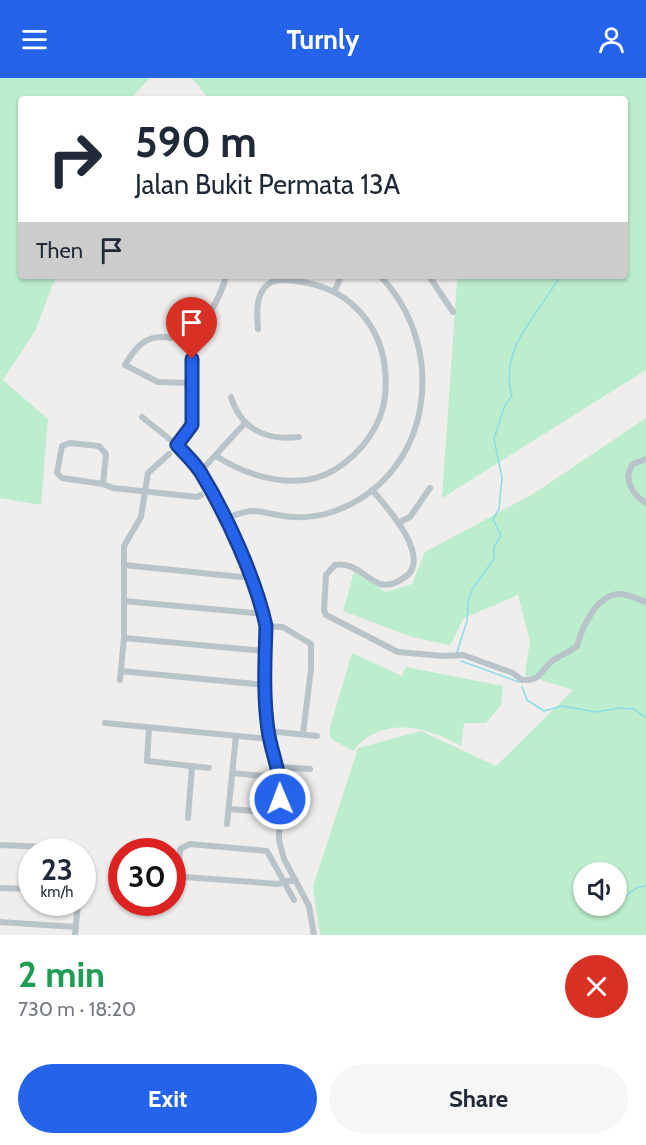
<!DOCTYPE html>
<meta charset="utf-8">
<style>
:root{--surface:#fff;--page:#f6f6f7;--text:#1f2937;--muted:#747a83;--accent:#2563eb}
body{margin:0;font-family:Cabin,sans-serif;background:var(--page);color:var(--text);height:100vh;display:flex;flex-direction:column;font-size:22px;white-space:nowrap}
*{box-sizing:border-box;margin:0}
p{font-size:20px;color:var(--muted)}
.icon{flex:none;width:33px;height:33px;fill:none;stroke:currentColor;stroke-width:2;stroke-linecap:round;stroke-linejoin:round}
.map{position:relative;height:857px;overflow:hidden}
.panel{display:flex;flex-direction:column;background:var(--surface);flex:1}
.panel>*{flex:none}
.top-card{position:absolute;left:18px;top:18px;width:610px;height:183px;border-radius:6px;box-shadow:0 2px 4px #0004;background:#fff;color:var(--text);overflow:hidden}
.fabs{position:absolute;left:573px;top:784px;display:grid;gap:12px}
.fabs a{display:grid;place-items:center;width:54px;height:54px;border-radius:50%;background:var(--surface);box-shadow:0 2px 4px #0004;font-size:30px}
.speed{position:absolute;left:18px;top:760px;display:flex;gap:12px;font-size:30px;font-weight:700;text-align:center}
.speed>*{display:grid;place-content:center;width:78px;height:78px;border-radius:50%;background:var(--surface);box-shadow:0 2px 4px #0004;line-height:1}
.speed small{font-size:15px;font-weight:400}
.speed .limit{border:9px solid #d22;background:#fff;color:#111}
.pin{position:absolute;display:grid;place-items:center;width:51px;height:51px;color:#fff;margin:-62px -26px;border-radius:50% 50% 50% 0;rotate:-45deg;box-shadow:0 0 6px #0007}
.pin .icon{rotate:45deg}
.me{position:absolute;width:66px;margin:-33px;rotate:359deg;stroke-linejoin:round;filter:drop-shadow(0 0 4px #0008)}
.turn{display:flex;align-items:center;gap:21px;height:126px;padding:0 18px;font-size:27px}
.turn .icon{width:78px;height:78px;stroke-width:2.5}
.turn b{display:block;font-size:42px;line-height:51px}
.then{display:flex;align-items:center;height:57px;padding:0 18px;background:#0003;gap:12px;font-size:22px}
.round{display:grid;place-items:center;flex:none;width:63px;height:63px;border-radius:32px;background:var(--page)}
.summary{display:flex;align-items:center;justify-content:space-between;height:102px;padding:0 18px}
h1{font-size:36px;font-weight:800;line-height:45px;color:#1e9e55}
.primary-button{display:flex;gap:12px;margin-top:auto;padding:12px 18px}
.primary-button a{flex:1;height:69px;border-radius:36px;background:var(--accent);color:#fff;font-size:24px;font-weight:800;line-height:69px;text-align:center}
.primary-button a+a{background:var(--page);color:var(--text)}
header{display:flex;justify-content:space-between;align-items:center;height:78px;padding:0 18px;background:var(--accent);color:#fff;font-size:27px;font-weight:800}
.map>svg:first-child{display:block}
.green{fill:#bcedcc;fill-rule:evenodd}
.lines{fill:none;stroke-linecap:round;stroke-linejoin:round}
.stream{stroke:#8bdbe8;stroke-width:1.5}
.minor{stroke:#b9c3ca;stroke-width:6}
.route-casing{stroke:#184099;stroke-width:15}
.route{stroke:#2563eb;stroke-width:10}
</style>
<header><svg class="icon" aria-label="menu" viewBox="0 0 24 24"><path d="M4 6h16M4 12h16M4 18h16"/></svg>Turnly<svg class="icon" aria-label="person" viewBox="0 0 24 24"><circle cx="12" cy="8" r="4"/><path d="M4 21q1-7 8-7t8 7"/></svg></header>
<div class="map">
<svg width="646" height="857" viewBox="0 0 646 857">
<rect width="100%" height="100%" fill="#f0eded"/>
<g class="green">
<polygon points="0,0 150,0 130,21 21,21 21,198 56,198 35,253 3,302 48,341 41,427 0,420"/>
<polygon points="192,0 646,0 646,292 442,420 457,203 460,198 626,198 626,21 209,21"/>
<path d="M646 340V857H320L313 809 358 670 421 653 496 688 573 612 525 597 530 563 518 517 464 540 450 567 412 559 343 533 354 494 386 514 412 506 425 474 533 416ZM584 795H616V828H584Z"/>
<path d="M352 575 402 598 406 589 503 608 501 627 486 645H464L461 668C427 648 381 637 353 673L330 660V649Z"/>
</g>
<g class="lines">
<g class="stream">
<path d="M457 574 467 543 468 523 473 510 494 481V469L501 457 493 441 499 431 502 399 494 361 505 327 512 318C498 271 539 236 560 198"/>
<polyline points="461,583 519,604"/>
<polyline points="522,609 527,622 544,633 562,628 596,634 620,630 634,631 646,640"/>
<polyline points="617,824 638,809 646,808"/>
</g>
<g class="minor">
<polyline points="429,198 453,234"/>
<polyline points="335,212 341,198"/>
<path d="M171 260C147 255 136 268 125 287L158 304 191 305"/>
<path d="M231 319C241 351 266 363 299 359"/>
<polyline points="142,339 177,367 200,394 250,496 266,548 266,632 280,700 279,762 284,781 309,828 314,857"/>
<path d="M177 367C207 335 182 306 194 270 201 244 220 225 226 198"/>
<path d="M216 378C250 400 300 414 336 391 361 375 382 348 385 318 391 258 357 210 296 203 286 202 273 200 266 208 255 219 257 238 258 251"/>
<path d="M646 381 633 386C622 401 633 417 646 425"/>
<polyline points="200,394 244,346"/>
<polyline points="103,406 106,376 99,368 70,365 62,368 57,395 62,400 103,406 113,410 197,419 201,417"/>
<path d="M372 412C387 429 436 483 402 501 396 505 388 508 380 506 363 499 355 484 335 487L326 497 324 532 326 537 398 574 444 578 463 577 513 595 522 602C540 603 540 594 552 583 560 577 569 575 577 568 582 550 596 517 619 516 628 516 637 521 646 524"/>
<path d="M225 440C233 438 242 434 251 433 260 432 269 436 278 437 297 441 314 440 332 434 433 400 450 270 380 198"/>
<polyline points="400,444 410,439 430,410"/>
<polyline points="124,487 241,499 250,496"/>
<polyline points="124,523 263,536"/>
<polyline points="266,548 283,549 311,566 311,591 303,656"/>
<polyline points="124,560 265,573"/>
<polyline points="121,593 265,607"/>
<polyline points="120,602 124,560 124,468 141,439 148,395 169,376"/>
<polyline points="105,645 270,661"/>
<polyline points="149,650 147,683 209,690"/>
<polyline points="268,653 317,658"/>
<polyline points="279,689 310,691"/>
<polyline points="232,695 264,698"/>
<polyline points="229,731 267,734"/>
<polyline points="188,740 192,688"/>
<polyline points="227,746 236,658"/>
<polyline points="0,767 46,769 50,774"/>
<polyline points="0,810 32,811"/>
<polyline points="294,822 267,773 190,766 180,771 179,792 184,799 279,806 284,803 296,803"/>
<polyline points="0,844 76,849"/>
<polyline points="75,857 78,825"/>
</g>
</g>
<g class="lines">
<defs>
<path id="route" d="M192 281V347L177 367C185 376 195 385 201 395 226 436 256 501 266 548 265 582 263 617 268 652 272 679 281 691 280 721"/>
</defs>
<use href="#route" class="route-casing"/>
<use href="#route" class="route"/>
</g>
</svg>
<div class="fabs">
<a><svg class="icon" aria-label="sound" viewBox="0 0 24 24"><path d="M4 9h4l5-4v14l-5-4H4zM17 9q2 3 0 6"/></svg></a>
</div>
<div class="speed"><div>23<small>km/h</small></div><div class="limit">30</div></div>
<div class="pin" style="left:192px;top:281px;background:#d93025"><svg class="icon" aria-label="arrive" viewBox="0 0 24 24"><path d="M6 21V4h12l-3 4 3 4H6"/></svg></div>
<svg class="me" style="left:280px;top:721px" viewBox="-20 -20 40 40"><circle r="17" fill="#2563eb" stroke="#fff" stroke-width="3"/><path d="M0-11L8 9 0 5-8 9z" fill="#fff"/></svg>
<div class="top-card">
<div class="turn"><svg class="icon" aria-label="right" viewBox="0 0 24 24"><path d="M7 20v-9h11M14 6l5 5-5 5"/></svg><div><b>590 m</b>Jalan Bukit Permata 13A</div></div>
<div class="then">Then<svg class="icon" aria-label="arrive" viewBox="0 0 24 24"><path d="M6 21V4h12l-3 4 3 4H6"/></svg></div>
</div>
</div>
<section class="panel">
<div class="summary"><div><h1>2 min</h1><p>730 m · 18:20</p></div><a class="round" style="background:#d93025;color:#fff"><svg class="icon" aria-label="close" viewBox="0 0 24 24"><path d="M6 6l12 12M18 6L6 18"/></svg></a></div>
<div class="primary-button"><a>Exit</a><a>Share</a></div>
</section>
